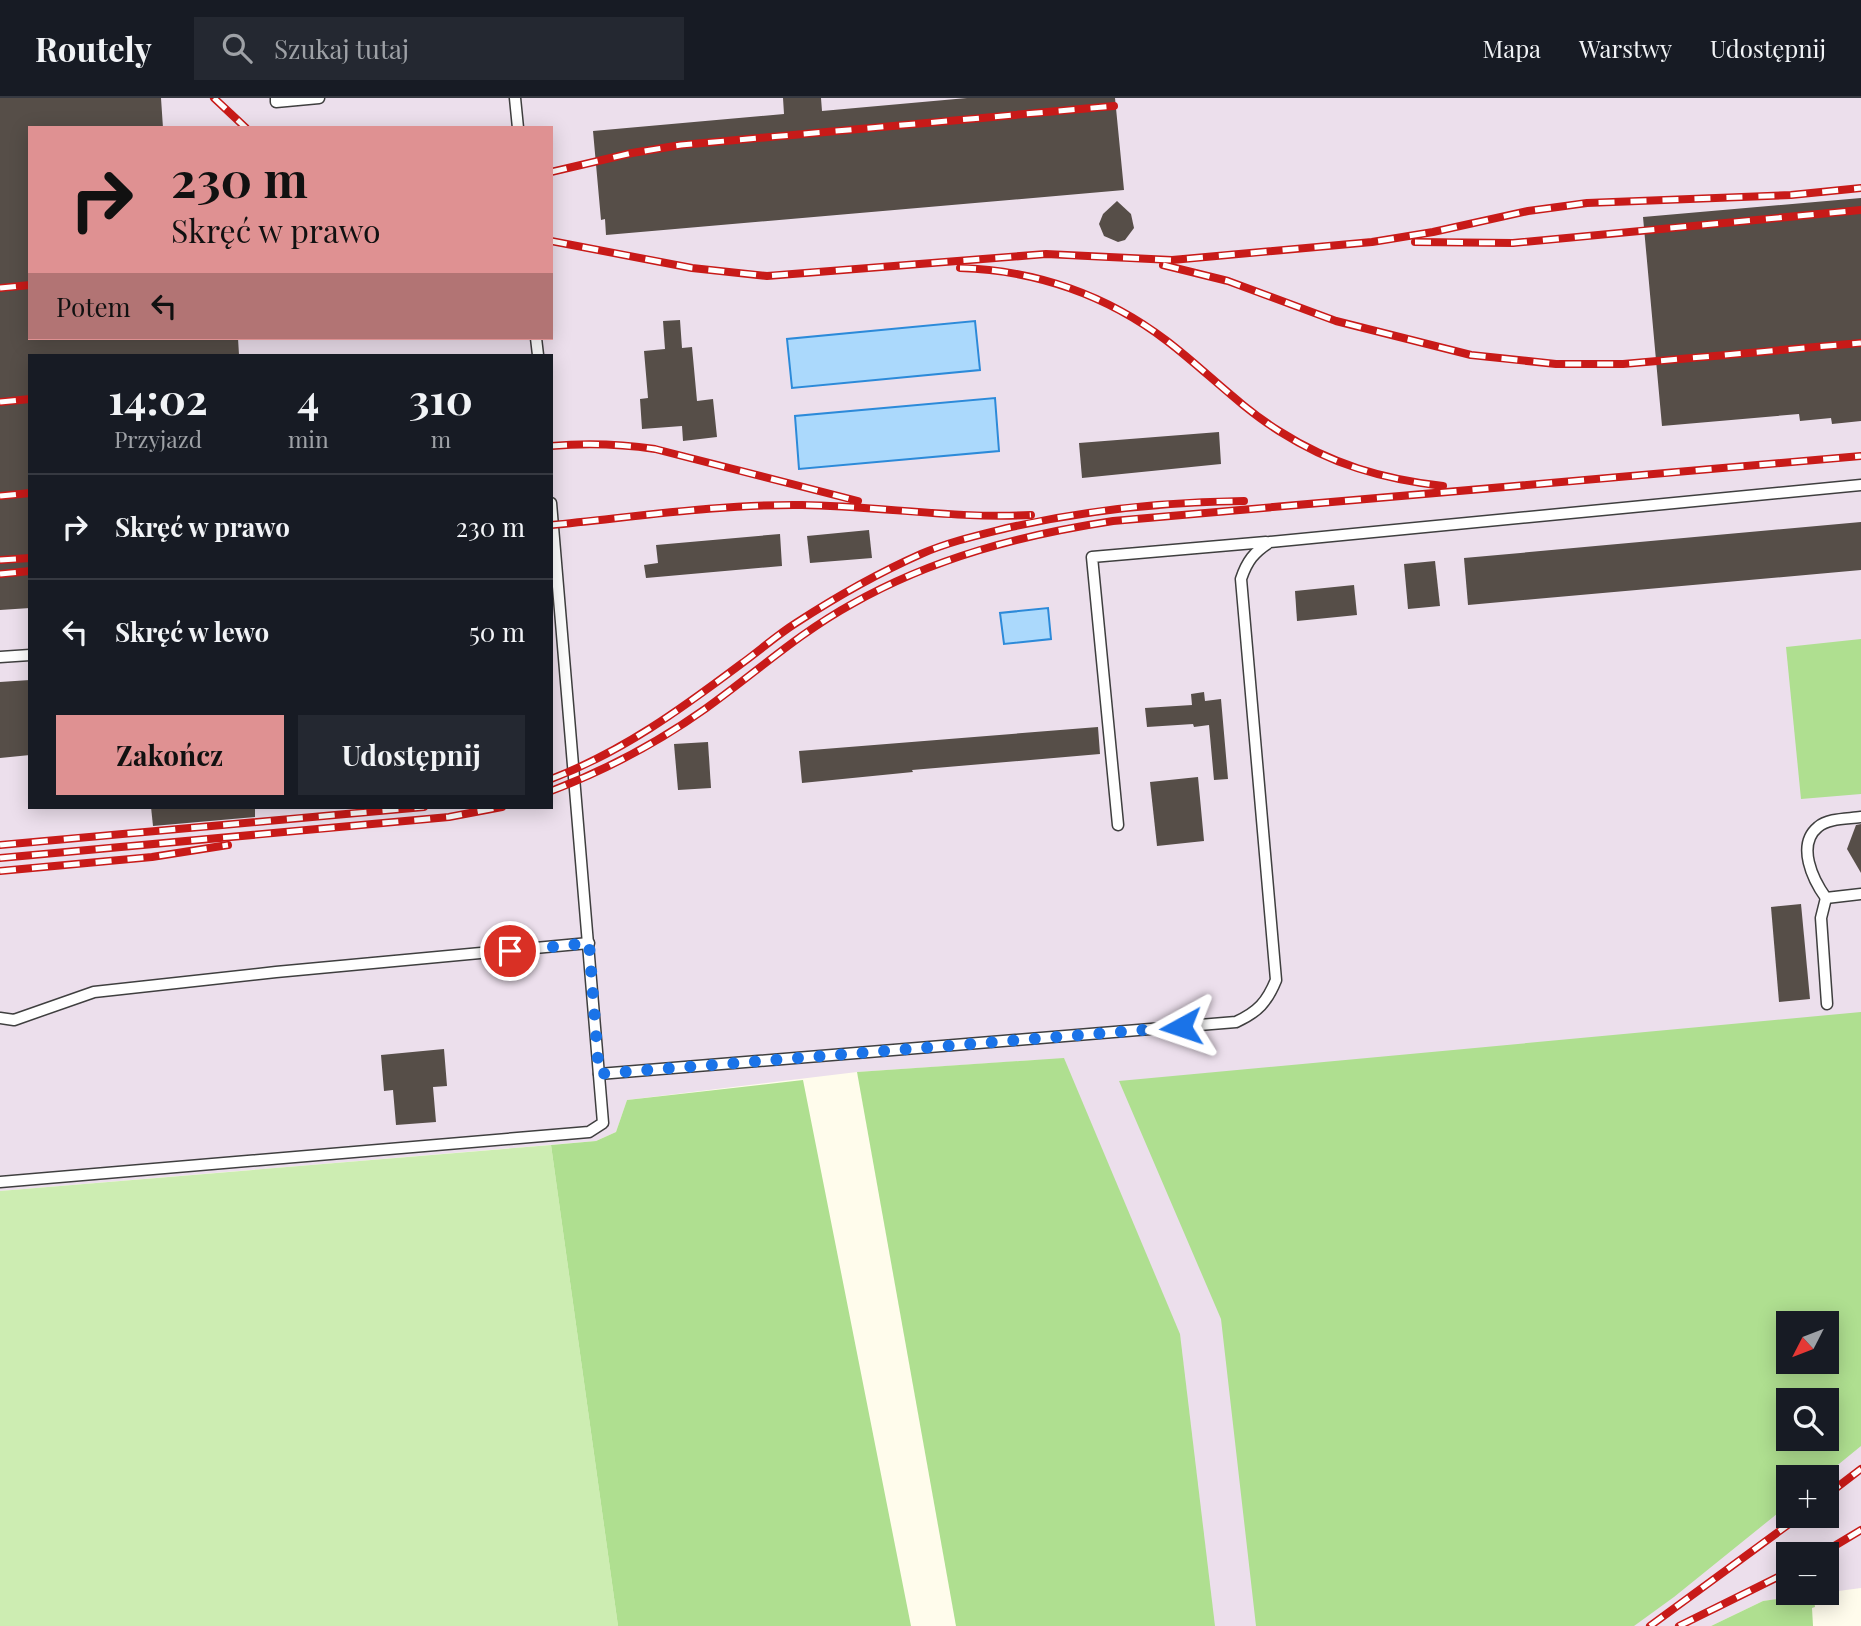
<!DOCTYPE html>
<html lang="pl">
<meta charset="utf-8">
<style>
:root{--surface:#171b24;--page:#242831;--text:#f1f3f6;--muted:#9ea1a6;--line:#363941;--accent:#df9192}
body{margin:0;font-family:"Playfair Display",serif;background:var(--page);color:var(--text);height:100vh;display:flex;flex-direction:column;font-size:26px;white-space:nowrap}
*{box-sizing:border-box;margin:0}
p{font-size:23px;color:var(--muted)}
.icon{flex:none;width:38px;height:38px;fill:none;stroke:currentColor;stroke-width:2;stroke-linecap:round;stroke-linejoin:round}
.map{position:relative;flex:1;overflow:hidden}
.drawer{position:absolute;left:28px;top:256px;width:525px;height:455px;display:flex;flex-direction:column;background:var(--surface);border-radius:0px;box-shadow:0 4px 18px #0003}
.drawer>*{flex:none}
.hud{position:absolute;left:28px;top:28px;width:525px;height:214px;border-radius:0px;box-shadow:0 4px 18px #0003;background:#df9192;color:#111;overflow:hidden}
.needle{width:46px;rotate:228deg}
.fabs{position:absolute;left:1776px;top:1213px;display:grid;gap:14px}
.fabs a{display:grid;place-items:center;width:63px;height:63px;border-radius:0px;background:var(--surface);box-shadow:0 4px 18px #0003;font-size:35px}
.pin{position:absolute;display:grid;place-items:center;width:60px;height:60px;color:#fff;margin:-30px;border:4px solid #fff;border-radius:50%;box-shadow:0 2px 7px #0007}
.me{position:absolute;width:77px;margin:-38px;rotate:265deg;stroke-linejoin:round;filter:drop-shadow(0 0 5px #0008)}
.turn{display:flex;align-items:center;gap:24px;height:147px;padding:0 28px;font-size:32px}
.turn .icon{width:91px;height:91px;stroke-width:2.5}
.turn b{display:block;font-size:49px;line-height:60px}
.then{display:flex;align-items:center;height:66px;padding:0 28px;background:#0003;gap:14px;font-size:26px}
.eta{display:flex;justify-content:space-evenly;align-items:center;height:119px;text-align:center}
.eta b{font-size:42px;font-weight:700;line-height:49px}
.primary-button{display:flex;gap:14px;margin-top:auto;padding:14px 28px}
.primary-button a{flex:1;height:80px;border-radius:0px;background:var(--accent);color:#111;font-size:28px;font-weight:700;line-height:80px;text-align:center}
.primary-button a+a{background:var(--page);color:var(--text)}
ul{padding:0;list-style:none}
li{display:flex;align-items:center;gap:21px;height:105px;padding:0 28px;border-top:2px solid var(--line)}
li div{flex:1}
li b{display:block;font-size:26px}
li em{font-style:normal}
header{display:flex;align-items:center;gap:42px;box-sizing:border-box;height:98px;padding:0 35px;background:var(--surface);border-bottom:2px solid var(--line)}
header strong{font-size:33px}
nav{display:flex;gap:38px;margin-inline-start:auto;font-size:24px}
.search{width:490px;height:63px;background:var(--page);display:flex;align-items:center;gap:18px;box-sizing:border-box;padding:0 24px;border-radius:0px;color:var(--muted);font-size:26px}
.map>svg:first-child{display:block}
.industrial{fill:#ecdfec;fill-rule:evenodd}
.green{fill:#cdedb2}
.forest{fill:#afdf90;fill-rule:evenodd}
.water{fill:#abd9fc;stroke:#2c8ad9;stroke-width:2}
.building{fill:#564e48}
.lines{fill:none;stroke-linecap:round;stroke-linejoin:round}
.lane-casing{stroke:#3f3f3f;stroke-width:13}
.lane{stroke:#fff;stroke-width:10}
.rail-casing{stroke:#c81a18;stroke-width:8}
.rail{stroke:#fff;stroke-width:5;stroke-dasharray:16;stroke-linecap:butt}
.route{stroke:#1a73e8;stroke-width:12;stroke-dasharray:0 21.6}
</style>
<header>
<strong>Routely</strong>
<div class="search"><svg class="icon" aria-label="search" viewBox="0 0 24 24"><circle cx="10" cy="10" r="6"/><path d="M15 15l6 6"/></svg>Szukaj tutaj</div>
<nav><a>Mapa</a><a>Warstwy</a><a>Udostępnij</a></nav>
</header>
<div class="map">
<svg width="1861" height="1528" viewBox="0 0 1861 1528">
<rect width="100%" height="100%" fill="#fffcec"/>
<path class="industrial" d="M0 0H1861V1490L1763 1503 1711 1528H1087L1036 962 857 974 627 1002 616 1034 596 1043 0 1093ZM30 30H551V240H30ZM30 257H551V709H30ZM1788 1225H1827V1264H1788ZM1788 1302H1827V1340H1788ZM1788 1379H1827V1418H1788ZM1788 1456H1827V1494H1788Z"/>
<polygon class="green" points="551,1047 618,1528 0,1528 0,1093"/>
<g class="forest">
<polygon points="1861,541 1861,696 1801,701 1786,549"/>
<path d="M1861 914V1348L1823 1379H1788V1407L1674 1499 1634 1528H1256L1221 1221 1119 983ZM1788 1225H1827V1264H1788ZM1788 1302H1827V1340H1788Z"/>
<polygon points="1064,960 1180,1236 1215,1528 956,1528 857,974"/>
<polygon points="803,982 911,1528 618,1528 551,1047 596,1043 616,1034 627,1002"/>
<polygon points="1813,1496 1815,1509 1812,1510 1813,1528 1711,1528 1763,1503"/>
</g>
<g class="water">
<polygon points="975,223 980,272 792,290 787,241"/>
<polygon points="995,300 999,353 799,371 795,318"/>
<polygon points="1048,510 1051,541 1004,546 1000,515"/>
</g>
<g class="building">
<polygon points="0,0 161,0 163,30 30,30 30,240 238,240 239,257 30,257 30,510 0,512"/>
<polygon points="783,0 821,0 822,13 967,0 1115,0 1124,92 606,137 605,121 601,122 593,33 784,16"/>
<polygon points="1861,100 1861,323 1832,326 1831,320 1800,323 1799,316 1662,328 1643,119"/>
<polygon points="1117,103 1131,116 1134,130 1125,142 1118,144 1104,138 1099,126 1103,116"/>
<polygon points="680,222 682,250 692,249 697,303 713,301 717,339 683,343 682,328 642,331 640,301 648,300 644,253 665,251 663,223"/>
<polygon points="1219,334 1221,366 1082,380 1079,345"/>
<polygon points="1861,424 1861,472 1468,507 1464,460"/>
<polygon points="869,432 872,460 810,465 807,438"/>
<polygon points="780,436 782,468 646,480 644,467 658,465 656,447"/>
<polygon points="1435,463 1440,508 1408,511 1404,466"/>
<polygon points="1354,487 1357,517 1297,523 1295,493"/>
<polygon points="30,582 30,657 0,660 0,584"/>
<polygon points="1204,594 1205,603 1221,601 1228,681 1214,682 1209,627 1194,629 1193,626 1147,629 1145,610 1192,607 1191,596"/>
<polygon points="1098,629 1100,656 912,672 913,674 802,685 799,653"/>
<polygon points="708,644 711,690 678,692 674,646"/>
<polygon points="1198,679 1204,743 1157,748 1150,684"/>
<polygon points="151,709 255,709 255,719 153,728"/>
<polygon points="1861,726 1861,775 1847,751 1856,727"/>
<polygon points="1801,806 1810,901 1779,904 1771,809"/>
<polygon points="444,951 447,988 433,989 436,1024 396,1027 393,992 384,993 381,957"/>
</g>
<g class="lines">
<defs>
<g id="lane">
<polyline points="276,0 276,4 319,0"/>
<polyline points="515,0 518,30"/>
<polyline points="536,240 538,257"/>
<polyline points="0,559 30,557"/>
<path d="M1861 719C1848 721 1828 720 1818 729 1796 747 1813 782 1826 800L1861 796"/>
<polyline points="1118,727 1092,459 1266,444"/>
<polyline points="1826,800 1821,820 1827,906"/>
<polyline points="0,920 14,922 94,894 276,874 589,845"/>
<path d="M599 976 1236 924C1258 914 1267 904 1276 882L1241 481C1247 463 1254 454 1270 444L1861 387"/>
<polyline points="0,1084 589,1034 603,1025 551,405"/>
</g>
</defs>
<use href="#lane" class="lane-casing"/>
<use href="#lane" class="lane"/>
<defs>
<g id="rail">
<polyline points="214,0 246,30"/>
<polyline points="551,74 632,55 681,47 1114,8"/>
<polyline points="551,143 692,170 767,178 1046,156 1172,162 1372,144 1433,134 1528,113 1587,105 1791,97 1861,90"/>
<polyline points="1415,144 1513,145 1861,112"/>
<polyline points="1163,167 1228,183 1336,223 1471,257 1556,266 1623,266 1861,245"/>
<path d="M960 170C1035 172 1107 197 1167 243 1205 272 1238 307 1279 333 1331 366 1382 381 1443 388"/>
<polyline points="0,190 30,187"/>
<polyline points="0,304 30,301"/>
<path d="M551 348C586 345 620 346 655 351L858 403"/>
<polyline points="0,398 30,395"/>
<path d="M551 427C634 419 719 406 802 407 879 408 954 421 1031 417"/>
<polyline points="0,462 30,460"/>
<polyline points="0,476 30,473"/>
<path d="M551 681C622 654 681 611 741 566 759 553 777 537 796 525 836 499 878 475 921 456 948 444 979 437 1007 430 1086 412 1163 404 1244 403"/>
<path d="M551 693C606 672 657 645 705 611 754 576 799 535 852 506 933 460 1021 437 1113 423L1861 358"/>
<polyline points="0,747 424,709"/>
<polyline points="0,760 449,719 502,709"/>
<polyline points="0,773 152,759 228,747"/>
<polyline points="1827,1397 1861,1371"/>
<polyline points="1821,1456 1861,1432"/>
<polyline points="1650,1528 1800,1418"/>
<polyline points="1679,1528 1788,1474"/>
</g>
</defs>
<use href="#rail" class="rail-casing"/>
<use href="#rail" class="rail"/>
</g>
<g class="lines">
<polyline class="route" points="510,853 589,845 599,976 1181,929"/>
</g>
</svg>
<div class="fabs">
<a><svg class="needle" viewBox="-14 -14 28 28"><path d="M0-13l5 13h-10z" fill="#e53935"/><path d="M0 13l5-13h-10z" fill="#9ea1a6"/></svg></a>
<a><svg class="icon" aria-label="search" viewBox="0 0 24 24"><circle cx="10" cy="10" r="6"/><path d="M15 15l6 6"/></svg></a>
<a>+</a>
<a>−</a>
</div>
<div class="pin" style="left:510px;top:853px;background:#d93025"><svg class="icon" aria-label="arrive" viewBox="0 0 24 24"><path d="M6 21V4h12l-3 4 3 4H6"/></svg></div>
<svg class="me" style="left:1181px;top:929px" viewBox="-20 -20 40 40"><path d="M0-17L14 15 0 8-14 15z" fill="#1a73e8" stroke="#fff" stroke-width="4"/></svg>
<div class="hud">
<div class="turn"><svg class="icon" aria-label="right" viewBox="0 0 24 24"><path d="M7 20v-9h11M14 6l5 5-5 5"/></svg><div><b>230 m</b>Skręć w prawo</div></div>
<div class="then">Potem<svg class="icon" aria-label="left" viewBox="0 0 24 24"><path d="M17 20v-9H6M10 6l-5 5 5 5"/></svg></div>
</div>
<section class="drawer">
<div class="eta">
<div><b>14:02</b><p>Przyjazd</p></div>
<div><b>4</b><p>min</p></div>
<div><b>310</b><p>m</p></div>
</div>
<ul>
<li><svg class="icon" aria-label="right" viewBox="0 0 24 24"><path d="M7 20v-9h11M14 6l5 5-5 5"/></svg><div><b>Skręć w prawo</b></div><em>230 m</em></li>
<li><svg class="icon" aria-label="left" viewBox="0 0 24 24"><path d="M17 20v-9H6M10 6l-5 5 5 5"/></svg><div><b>Skręć w lewo</b></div><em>50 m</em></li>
</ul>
<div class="primary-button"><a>Zakończ</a><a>Udostępnij</a></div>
</section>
</div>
